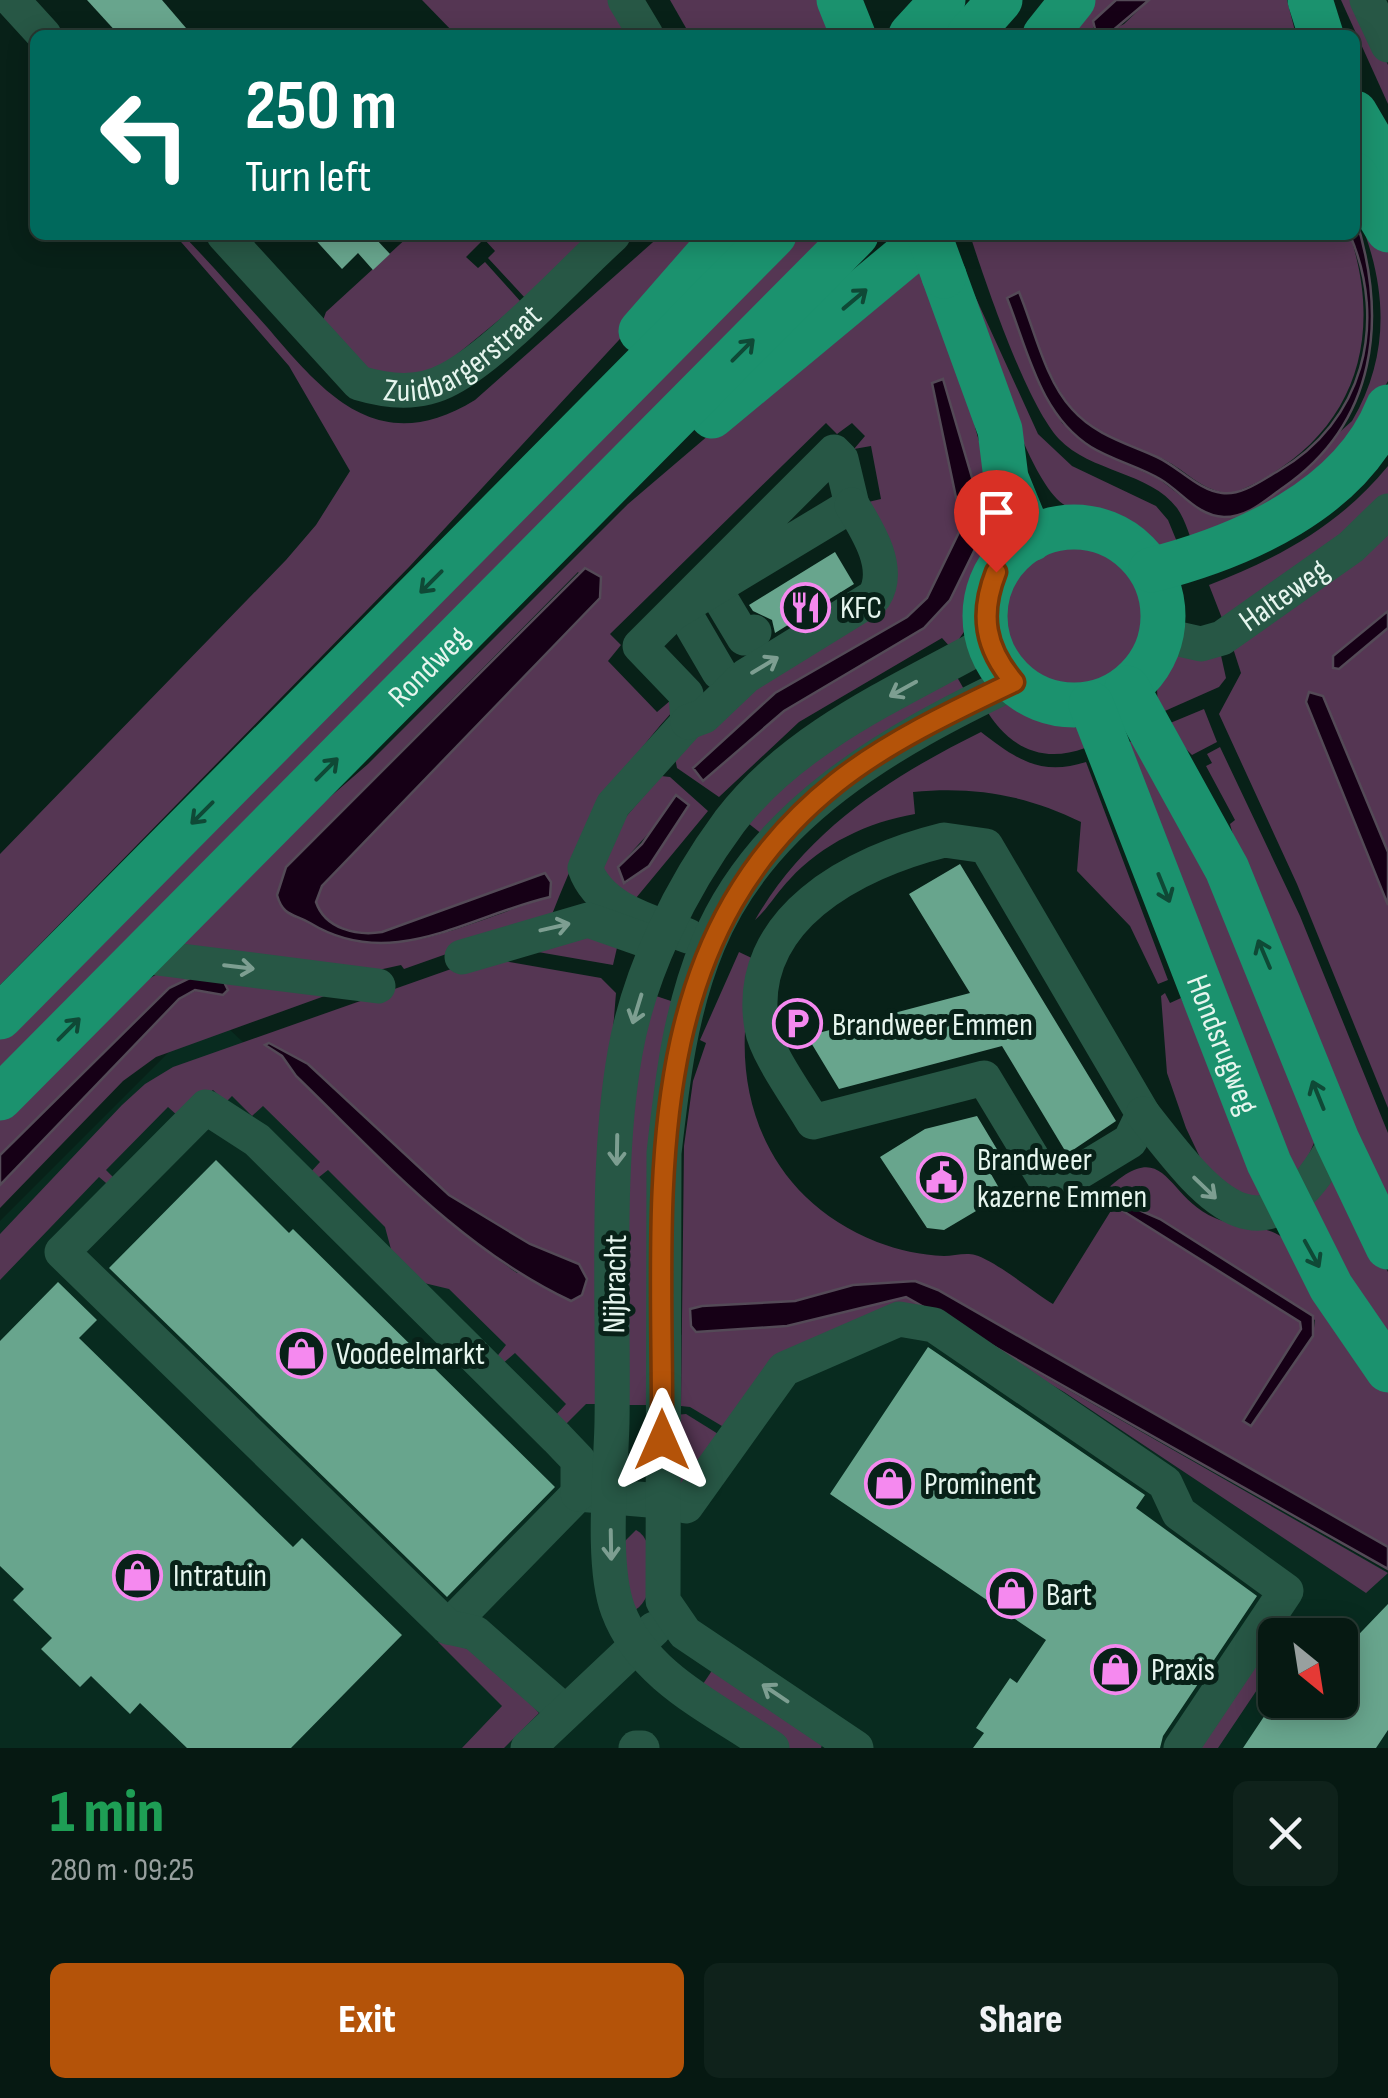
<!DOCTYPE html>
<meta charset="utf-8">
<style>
:root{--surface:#061912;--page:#0f221b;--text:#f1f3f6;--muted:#98a09f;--line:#273832;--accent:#b45309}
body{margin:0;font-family:"Sofia Sans Condensed",sans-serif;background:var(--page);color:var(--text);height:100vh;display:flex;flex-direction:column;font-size:38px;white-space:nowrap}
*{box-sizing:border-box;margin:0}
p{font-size:32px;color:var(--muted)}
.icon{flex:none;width:55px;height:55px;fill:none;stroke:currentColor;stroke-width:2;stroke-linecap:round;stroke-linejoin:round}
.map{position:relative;height:1748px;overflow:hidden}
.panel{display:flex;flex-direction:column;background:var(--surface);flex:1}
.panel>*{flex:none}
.guide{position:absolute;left:30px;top:30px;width:1330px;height:210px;border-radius:15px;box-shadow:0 5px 25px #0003,0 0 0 2px var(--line);background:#00695c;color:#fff;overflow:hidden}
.needle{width:65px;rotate:150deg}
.buttons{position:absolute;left:1258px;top:1618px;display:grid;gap:20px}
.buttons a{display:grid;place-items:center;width:100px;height:100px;border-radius:15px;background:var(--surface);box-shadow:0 5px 25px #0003,0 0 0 2px var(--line);font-size:50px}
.pin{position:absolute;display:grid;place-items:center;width:85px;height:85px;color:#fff;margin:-102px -42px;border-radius:50% 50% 50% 0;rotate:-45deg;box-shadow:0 0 10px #0007}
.pin .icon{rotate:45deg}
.me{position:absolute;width:110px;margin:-55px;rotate:0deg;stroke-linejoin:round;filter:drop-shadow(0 0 8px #0008)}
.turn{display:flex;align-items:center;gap:35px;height:210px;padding:0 50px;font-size:45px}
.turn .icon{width:130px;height:130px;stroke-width:2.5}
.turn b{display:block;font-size:70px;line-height:85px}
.round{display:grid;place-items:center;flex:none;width:105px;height:105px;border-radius:15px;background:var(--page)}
.headline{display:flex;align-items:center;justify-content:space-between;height:170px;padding:0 50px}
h1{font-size:60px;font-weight:800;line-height:75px;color:#1e9e55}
.cta{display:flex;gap:20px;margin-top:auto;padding:20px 50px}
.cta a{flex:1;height:115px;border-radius:15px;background:var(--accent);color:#fff;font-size:40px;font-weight:800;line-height:115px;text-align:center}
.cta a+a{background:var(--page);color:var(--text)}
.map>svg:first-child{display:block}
.built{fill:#082b1f;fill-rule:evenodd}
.green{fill:#553653;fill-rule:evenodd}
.water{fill:#160016;stroke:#544a57;stroke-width:2.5}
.building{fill:#68a58d}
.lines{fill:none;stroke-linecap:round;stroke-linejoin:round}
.minor{stroke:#275745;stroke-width:35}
.major{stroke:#1b926e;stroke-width:45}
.major-bridge{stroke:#1b926e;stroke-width:45}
.oneway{stroke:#0f4936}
.oneway2{stroke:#7d9e91}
.route-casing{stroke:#753606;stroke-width:25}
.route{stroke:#b45309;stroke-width:18}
.labels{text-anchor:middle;stroke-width:10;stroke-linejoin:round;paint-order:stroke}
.street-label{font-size:32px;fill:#e6f5ee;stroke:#082118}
.poi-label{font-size:32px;fill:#e6f5ee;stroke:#082118;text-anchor:start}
</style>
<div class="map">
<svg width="1388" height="1748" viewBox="0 0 1388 1748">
<rect width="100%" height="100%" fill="#082118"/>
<path class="built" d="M210 1011 405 1194 593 1316 693 1337 779 1332 919 1303 1388 1572V1748H0V1221ZM1275 1635H1340V1700H1275Z"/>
<g class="green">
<polygon points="422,0 611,0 632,35 456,35"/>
<polygon points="670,0 825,0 831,35 690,35"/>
<polygon points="1093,0 1116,0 1093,21 1093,29 1102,35 1124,24 1149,0 1287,0 1296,35 1064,35"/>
<polygon points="1341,0 1358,0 1388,65 1388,104"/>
<path d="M1381 231 1388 253V381L1343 460 1195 551C1190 537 1186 521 1177 508 1150 472 1090 472 1059 439 1026 403 986 284 970 235H1350C1388 352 1345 447 1234 493 1208 494 1192 477 1172 464 1151 451 1128 447 1107 437 1054 411 1039 342 1019 293L1008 298 1040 387 1062 423 1091 447 1159 479 1199 510 1223 517 1255 508 1352 421C1387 361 1388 299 1365 234Z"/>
<path d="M175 235H183C212 265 239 296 267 327 325 395 379 459 475 400L661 235H716L410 566 0 985V854L286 560 316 525 350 471 289 366Z"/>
<polygon points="410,235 595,235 525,298 488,258 495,251 484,239 466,257 478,268 485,262 521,302 433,374 371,374 322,323 326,312"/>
<polygon points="795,235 839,235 0,1080 0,1038"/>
<path d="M915 259 968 378 975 427 1003 527 976 580 966 629 952 649 942 638 799 722 719 797 677 768 675 758 741 686 881 605 864 503 881 499 871 446 854 449 865 436 852 423 837 434 826 423 610 634 621 645 608 661 657 712 671 700 673 711C616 773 581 839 551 917L404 969 401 965 365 973 173 943 231 883 368 764 628 504ZM578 572 600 598 322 886 316 902C326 929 357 935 382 932L544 873 550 897C469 920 384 974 305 919L286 867Z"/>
<path d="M964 272 1038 434 1072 466 1156 506 1168 520 1182 554C1157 551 1144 535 1121 524 1103 515 1080 516 1063 504 1024 477 981 322 964 272Z"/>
<path d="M1388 466V496L1225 626 1209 585C1279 558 1340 525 1388 466Z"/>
<polygon points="1388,520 1388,611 1333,656 1340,669 1388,628 1388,852 1323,696 1306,702 1388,905 1388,1108 1297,884 1219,714 1241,673 1231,642"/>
<circle cx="1075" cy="617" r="73"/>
<polygon points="1175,651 1220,651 1226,678 1219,687 1158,714 1157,687"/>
<polygon points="953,670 969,698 768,839 743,819 764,795"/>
<path d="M1000 702 1075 727 1083 731 1085 748C1040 765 1006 745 984 706Z"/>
<polygon points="1204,709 1217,742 1192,755 1163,726"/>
<path d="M981 732C1015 758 1040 777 1086 762L1168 980 1158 984 1130 926 1077 871 1081 822C1026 795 974 786 913 792L915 814C868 822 822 844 790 879 778 891 766 911 755 920 807 830 890 777 981 732Z"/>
<polygon points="1138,738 1201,847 1318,1134 1299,1177 1115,749"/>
<polygon points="1220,747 1300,916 1388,1133 1388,1216 1241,863 1230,824 1235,820 1206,766 1212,763 1207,754"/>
<path d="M661 776 670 777 708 811 636 898 619 889 603 871 606 840ZM676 795 688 805 649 866 626 883 618 867 658 823Z"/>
<polygon points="579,927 619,939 613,965 538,952"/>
<path d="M739 952 758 961C722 1075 758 1195 877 1242 898 1250 921 1255 944 1256 953 1256 966 1252 975 1255 996 1261 1033 1292 1053 1304L1112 1209 1096 1200C1167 1127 1162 1196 1215 1218 1246 1231 1263 1220 1293 1245L1388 1391V1547L938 1290C887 1270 843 1294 792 1301 759 1306 724 1302 690 1309L700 1332 787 1326 906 1297 1388 1573 1366 1593 1064 1392 931 1315 897 1311 727 1429 690 1407 681 1406 684 1146 693 1081 706 1043 700 1040ZM1115 1206 1315 1320 1313 1336 1251 1425 1243 1420 1301 1329 1300 1322Z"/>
<path d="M504 961 601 978 616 993 606 1117 600 1404H586L563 1427 554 1417 566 1404 515 1353 501 1365 495 1359 506 1345 449 1289 424 1283 392 1253 385 1227 328 1170 314 1181 308 1175 320 1162 263 1106 252 1116 232 1096 226 1102 213 1090 178 1116 168 1107 106 1170 118 1182 112 1188 99 1177 0 1280V1234L122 1105 145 1084 173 1067 454 968ZM269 1043 308 1064 449 1195 530 1244 573 1261 517 1273C435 1216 367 1146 296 1076L282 1056 266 1046Z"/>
<polygon points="159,973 344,989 156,1057 123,1081 0,1208 0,1185 179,999 199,989 223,995 227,986 169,988 0,1155 0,1118 145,981"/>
<polygon points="1165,993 1170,1003 1181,998 1271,1197 1253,1201 1206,1170 1186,1128 1167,1073 1161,996"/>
<polygon points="650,994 680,1004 653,1405 621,1405 625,1145"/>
<polygon points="1333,1166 1388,1272 1388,1347 1320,1240 1311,1196"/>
<polygon points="686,1414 723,1437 688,1488 674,1487 675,1415"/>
<path d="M636 1530C658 1541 657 1598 635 1610L621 1585 624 1542Z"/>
<polygon points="1283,1620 1297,1629 1294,1635 1275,1635 1275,1663 1218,1748 1197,1748"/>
<path d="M438 1642C483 1644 510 1682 539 1713L504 1748H462L502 1706Z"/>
<polygon points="717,1663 822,1745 821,1748 787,1748 699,1690"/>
</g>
<g class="water">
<polygon points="1116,0 1149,0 1111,32 1096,33 1093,21"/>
<path d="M1355 216C1388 319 1377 422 1284 487 1265 500 1249 517 1224 517 1197 516 1182 492 1160 479 1138 466 1112 460 1091 447 1040 415 1028 351 1007 298L1019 292C1034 328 1045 380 1072 409 1095 435 1126 443 1157 457 1179 467 1198 490 1222 493 1241 496 1262 480 1278 471 1363 422 1388 324 1350 235H1355Z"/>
<polygon points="943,379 983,515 979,541 950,600 924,628 784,711 703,781 693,768 775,693 907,617 927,598 962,526 932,383"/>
<path d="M585 568 601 577 600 598 322 886 316 902C325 929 357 936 382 932L545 873 551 882 550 897C468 916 392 973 310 923 295 914 283 917 277 895L286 867Z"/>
<polygon points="1388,611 1388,628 1339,669 1333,668 1333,656"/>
<polygon points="1309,692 1323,696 1388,852 1388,905 1306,702"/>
<polygon points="676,795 689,805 649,866 624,883 618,867 642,844"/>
<polygon points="196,975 224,982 228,990 223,995 195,990 179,999 0,1185 0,1155 169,988"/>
<path d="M269 1043 308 1064 449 1195 530 1244 579 1264 587 1279 582 1295 571 1301C461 1249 382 1159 296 1076L282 1056 265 1045Z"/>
<polygon points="1116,1200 1160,1219 1313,1316 1313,1336 1251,1426 1243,1421 1301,1329 1300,1322 1115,1206"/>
<polygon points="915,1281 938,1290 1388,1547 1388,1569 906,1297 787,1326 696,1332 691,1326 690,1309 702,1306 795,1301 853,1285"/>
</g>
<g class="building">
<polygon points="87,0 162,0 192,35 119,35"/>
<polygon points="311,235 377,235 375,238 390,254 373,270 358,253 342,269"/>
<polygon points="835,552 854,584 775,633 772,620 753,611 749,605"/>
<polygon points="960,864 1116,1121 1067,1154 1002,1046 839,1089 807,1036 970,993 909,894"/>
<polygon points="977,1116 998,1151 983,1160 1003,1195 944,1230 927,1228 880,1157 925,1129"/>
<polygon points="216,1160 289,1233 293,1229 555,1487 447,1597 109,1268"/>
<polygon points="58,1282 97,1320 79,1338 293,1547 302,1538 402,1635 291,1748 187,1748 140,1703 130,1714 91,1676 80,1687 41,1649 52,1638 13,1600 24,1589 0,1566 0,1341"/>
<polygon points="928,1347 1145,1495 1136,1508 1257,1596 1163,1736 1160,1748 973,1748 984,1733 976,1728 1010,1678 1017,1683 1046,1640 830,1494"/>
<polygon points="1388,1604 1388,1730 1376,1748 1243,1748 1275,1700 1340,1700 1340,1654"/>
</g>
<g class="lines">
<g class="minor">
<polyline points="12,0 44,35"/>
<polyline points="625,0 646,35"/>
<polyline points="1367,0 1388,45"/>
<path id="s1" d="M224 235 359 383C389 392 420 395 449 379 498 353 569 275 613 235"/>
<polyline points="714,588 744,638 754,632"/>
<polyline points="681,607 719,672"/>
<path d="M673 613 834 452 841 459 852 505 673 613 640 646 686 694 688 722 613 805 585 868C600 910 650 921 688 936"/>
<path id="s2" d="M1161 635 1201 644 1222 638 1351 547 1388 511"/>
<path d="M688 722 704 716 746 676 874 597C892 569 868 531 852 505"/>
<path d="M944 840 986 846 1143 1114 1130 1141 1051 1189 984 1078 813 1122C800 1099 766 1053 762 1028 743 919 855 862 944 840Z"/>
<polyline points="142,956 378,986"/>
<polyline points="462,957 588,920 645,940"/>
<path d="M1143 1114C1208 1197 1264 1275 1337 1140"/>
<polyline points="686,1506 784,1369 899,1319 934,1325 1165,1483 1179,1513 1286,1591 1181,1748"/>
<polyline points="448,1627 578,1494 661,1501"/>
<polyline points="565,1712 475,1633 448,1627 62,1252 206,1107 257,1140 557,1438 578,1460 578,1494"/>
<polyline points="528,1748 654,1629"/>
<polyline points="636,1748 642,1748"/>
<path d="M772 1748C716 1709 643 1678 618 1610 601 1565 611 1472 612 1422 614 1307 605 1165 625 1053 639 972 681 887 730 821 795 736 898 693 989 642"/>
<path d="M856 1748 685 1633 663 1601 664 1153C672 1082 680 1011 708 944 762 813 892 740 1014 682"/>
</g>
<g class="major">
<polyline points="839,0 853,35"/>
<polyline points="1310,0 1321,35"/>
<polyline points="911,35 943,0"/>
<polyline points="969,35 1000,0"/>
<polyline points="1045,35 1073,0"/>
<polyline points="1355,113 1388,169"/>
<polyline points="1355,175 1388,230"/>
<polyline points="944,276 1000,430 1006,478 1031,539"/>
<polyline points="641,331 725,235"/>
<polyline points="712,416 930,235"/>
<circle cx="1074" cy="616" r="89"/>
<path d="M1151 570C1241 547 1351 500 1388 407"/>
<polyline points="1127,688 1227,869 1337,1140 1388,1247"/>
<path id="s3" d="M1091 704 1269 1163 1331 1287 1388 1370"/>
<polyline points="0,1017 774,235"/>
<path id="s4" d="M0 1098 856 235"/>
</g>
<polyline class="major-bridge" points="929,235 944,276"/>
</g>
<defs><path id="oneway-shaft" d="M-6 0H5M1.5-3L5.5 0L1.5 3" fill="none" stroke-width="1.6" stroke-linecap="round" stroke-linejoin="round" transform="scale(2.5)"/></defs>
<g class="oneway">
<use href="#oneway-shaft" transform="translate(855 299) rotate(-40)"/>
<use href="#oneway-shaft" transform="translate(743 350) rotate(-45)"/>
<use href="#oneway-shaft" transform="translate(431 582) rotate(135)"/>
<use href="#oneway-shaft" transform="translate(327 769) rotate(-45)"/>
<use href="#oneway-shaft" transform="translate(202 813) rotate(135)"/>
<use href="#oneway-shaft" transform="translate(1164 888) rotate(68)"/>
<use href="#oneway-shaft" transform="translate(1264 954) rotate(-113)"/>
<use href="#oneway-shaft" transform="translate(69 1029) rotate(-45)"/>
<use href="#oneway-shaft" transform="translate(1318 1095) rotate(-112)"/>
<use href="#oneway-shaft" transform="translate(1312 1254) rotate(61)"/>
</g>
<g class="oneway2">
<use href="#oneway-shaft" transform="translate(765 665) rotate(-31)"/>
<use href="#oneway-shaft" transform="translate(903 689) rotate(151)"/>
<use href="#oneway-shaft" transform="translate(555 927) rotate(-13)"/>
<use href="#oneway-shaft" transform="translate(239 967) rotate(7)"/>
<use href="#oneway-shaft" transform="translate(637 1009) rotate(107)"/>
<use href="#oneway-shaft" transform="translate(617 1150) rotate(91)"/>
<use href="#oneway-shaft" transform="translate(1205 1188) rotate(44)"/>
<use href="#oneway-shaft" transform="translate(611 1545) rotate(89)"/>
<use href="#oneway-shaft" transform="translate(775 1693) rotate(-146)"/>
</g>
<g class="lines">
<defs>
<path id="route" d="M662 1440C664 1206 630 947 836 783 887 742 955 710 1014 682 985 648 979 615 996 572"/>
</defs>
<use href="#route" class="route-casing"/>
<use href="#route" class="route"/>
</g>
<defs>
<symbol id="restaurant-ring" viewBox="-11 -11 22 22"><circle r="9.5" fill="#082118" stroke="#f589ef" stroke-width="1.5"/><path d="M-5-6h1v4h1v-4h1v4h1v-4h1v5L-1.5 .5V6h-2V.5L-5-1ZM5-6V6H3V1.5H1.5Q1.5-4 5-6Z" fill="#f589ef"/></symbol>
<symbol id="parking-ring" viewBox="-11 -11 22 22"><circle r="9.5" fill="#082118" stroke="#f589ef" stroke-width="1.5"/><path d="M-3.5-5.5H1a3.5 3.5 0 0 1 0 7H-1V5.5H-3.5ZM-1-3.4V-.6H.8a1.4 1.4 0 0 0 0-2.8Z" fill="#f589ef"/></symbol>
<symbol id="civic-ring" viewBox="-11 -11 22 22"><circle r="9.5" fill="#082118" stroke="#f589ef" stroke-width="1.5"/><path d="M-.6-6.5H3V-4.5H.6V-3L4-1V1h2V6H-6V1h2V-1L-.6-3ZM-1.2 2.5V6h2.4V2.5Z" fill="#f589ef"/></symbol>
<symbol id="shop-ring" viewBox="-11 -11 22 22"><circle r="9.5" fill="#082118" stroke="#f589ef" stroke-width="1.5"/><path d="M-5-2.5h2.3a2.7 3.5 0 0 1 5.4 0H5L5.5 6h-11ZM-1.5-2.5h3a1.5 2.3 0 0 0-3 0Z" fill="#f589ef"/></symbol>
</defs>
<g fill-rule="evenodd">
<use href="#restaurant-ring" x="778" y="580" width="55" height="55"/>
<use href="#parking-ring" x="770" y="996" width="55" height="55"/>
<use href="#civic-ring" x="914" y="1150" width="55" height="55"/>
<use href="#shop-ring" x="274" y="1326" width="55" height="55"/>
<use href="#shop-ring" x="862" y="1456" width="55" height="55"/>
<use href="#shop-ring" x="110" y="1548" width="55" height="55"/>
<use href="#shop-ring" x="984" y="1566" width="55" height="55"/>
<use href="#shop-ring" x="1088" y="1642" width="55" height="55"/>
</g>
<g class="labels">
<g class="street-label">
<text dy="11" stroke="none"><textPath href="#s1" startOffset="315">Zuidbargerstraat</textPath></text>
<text dy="11" stroke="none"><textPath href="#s2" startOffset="138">Halteweg</textPath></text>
<text dy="11" stroke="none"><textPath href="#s4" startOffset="608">Rondweg</textPath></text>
<text dy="11" stroke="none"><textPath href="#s3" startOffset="365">Hondsrugweg</textPath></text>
<text transform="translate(614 1284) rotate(-89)" y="11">Nijbracht</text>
</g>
<g class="poi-label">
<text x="840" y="618">KFC</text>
<text x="832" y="1035">Brandweer Emmen</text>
<text x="977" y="1170">Brandweer<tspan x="977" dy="37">kazerne Emmen</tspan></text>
<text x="336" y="1364">Voodeelmarkt</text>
<text x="924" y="1494">Prominent</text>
<text x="173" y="1586">Intratuin</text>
<text x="1046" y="1605">Bart</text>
<text x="1151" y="1680">Praxis</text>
</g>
</g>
</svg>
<div class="buttons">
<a><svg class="needle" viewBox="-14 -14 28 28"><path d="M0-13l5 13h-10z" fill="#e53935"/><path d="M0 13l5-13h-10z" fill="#98a09f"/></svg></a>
</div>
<div class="pin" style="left:996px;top:572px;background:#d93025"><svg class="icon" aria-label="arrive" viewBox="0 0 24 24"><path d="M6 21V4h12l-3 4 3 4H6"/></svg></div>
<svg class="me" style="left:662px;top:1440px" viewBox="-20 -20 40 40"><path d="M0-17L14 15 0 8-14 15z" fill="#b45309" stroke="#fff" stroke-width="4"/></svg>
<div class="guide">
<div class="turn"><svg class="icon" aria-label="left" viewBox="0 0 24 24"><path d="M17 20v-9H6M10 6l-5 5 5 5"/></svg><div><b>250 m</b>Turn left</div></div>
</div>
</div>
<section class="panel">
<div class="headline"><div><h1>1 min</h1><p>280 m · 09:25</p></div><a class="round"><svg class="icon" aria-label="close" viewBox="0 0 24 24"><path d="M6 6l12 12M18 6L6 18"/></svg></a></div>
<div class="cta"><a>Exit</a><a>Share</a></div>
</section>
